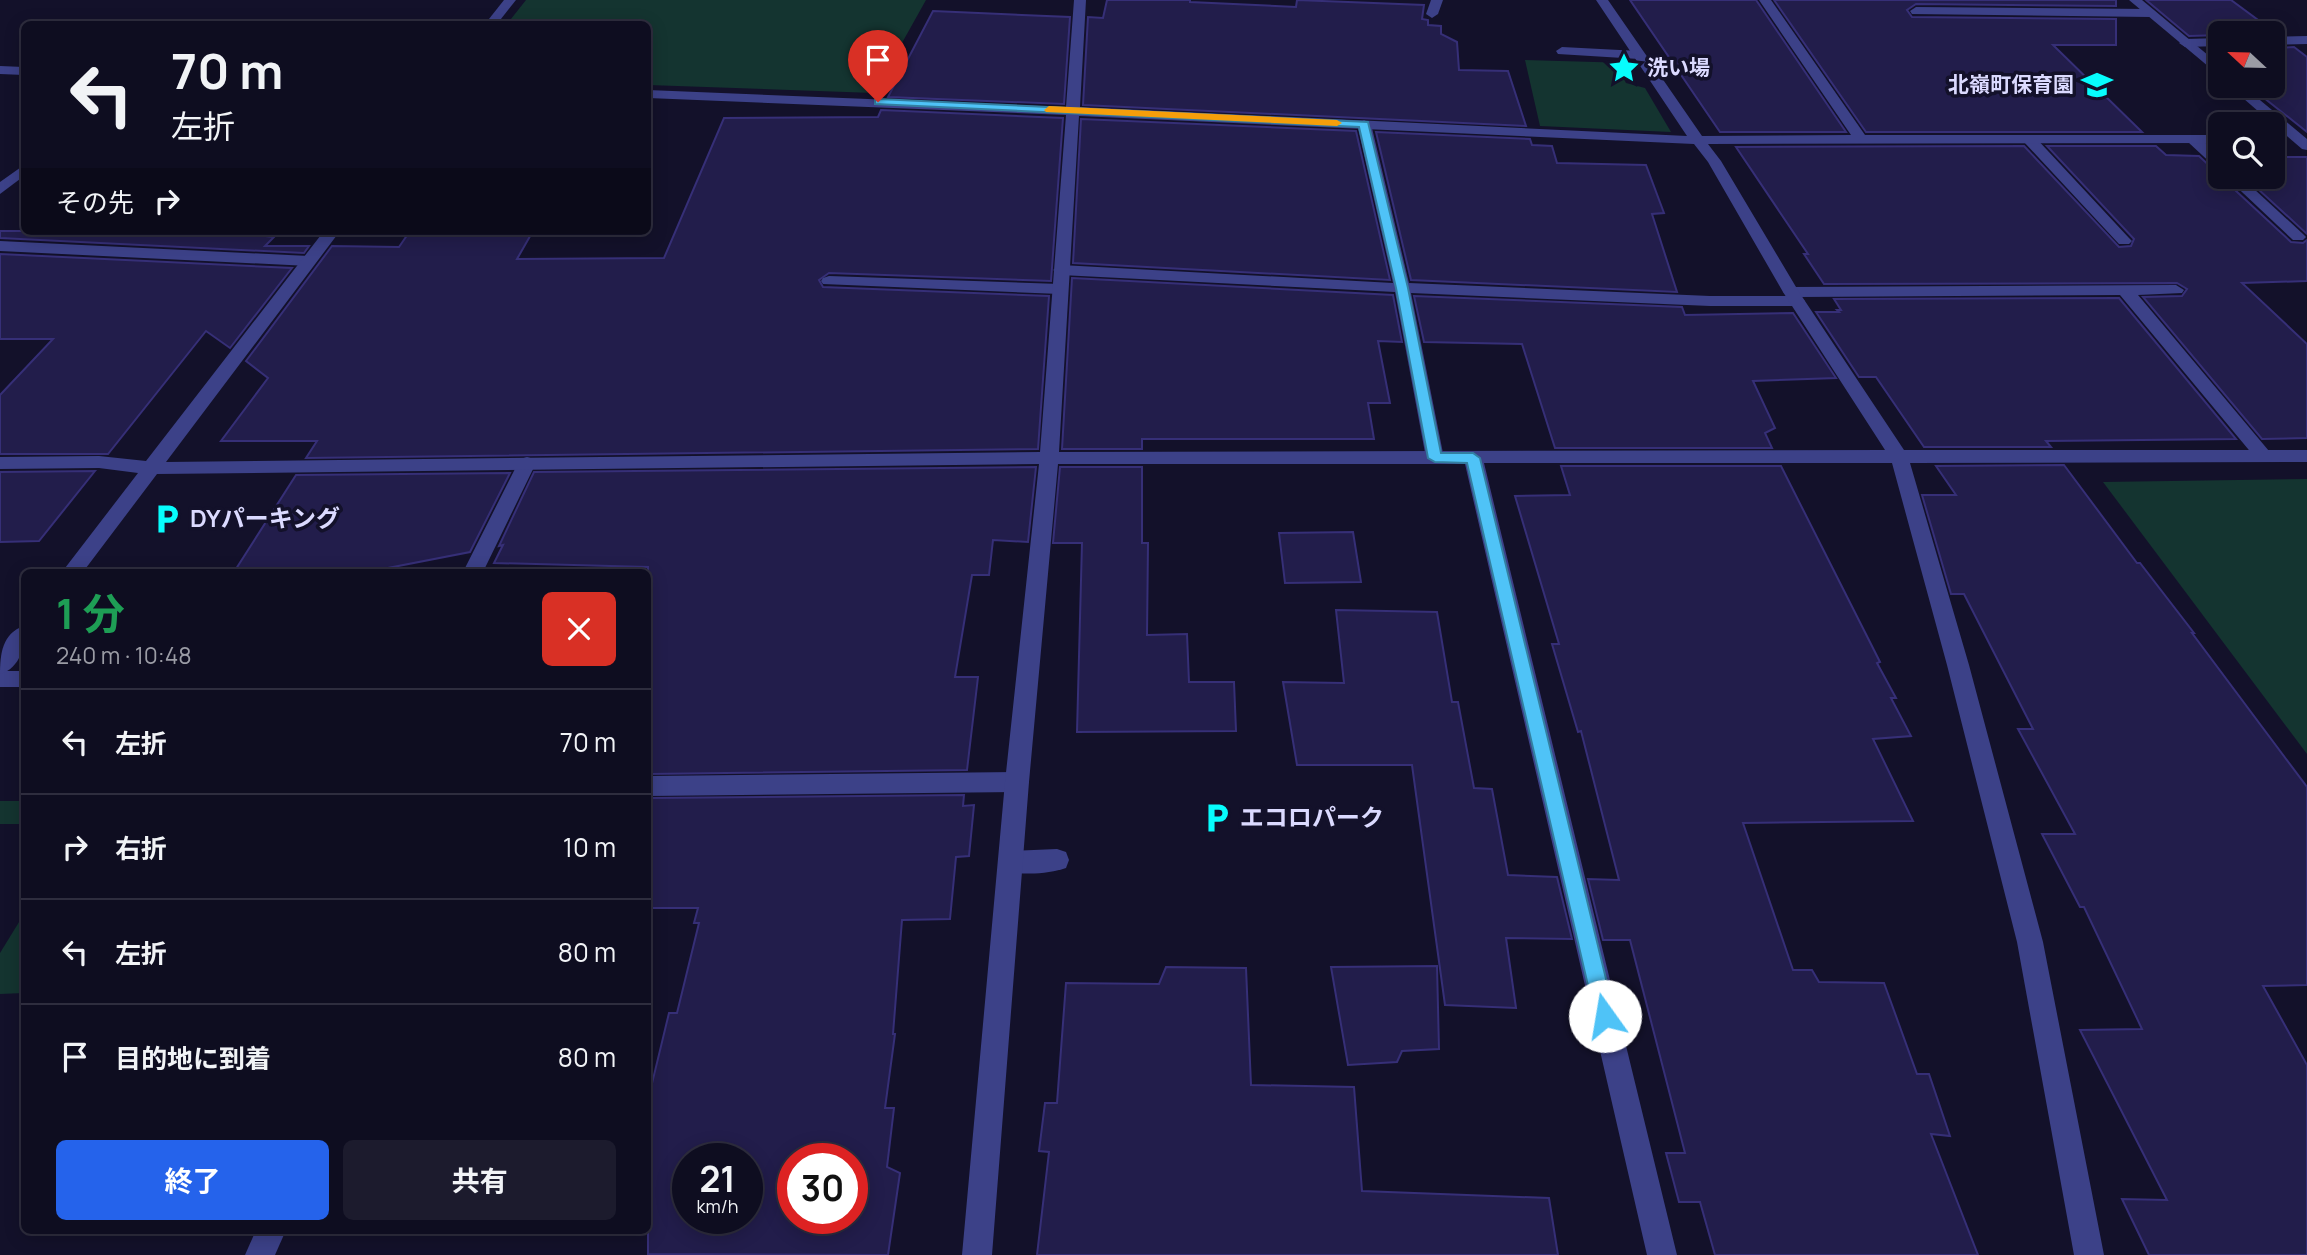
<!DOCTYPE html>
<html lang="ja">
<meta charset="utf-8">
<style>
:root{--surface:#0e0d20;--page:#1c1b2d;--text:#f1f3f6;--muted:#9b9ca5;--line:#2e2d3e;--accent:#2563eb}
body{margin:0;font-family:Manrope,"Noto Sans JP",sans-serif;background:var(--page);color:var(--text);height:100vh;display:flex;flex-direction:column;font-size:26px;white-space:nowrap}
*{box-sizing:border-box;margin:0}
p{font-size:23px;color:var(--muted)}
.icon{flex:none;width:38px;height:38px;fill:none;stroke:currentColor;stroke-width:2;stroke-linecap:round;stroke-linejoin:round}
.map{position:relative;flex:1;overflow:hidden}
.drawer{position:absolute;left:21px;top:569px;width:630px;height:665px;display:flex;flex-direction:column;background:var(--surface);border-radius:10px;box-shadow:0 4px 18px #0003,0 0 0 2px var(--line)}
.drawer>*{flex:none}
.guide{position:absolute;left:21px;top:21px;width:630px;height:214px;border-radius:10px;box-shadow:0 4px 18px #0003,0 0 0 2px var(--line);background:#0e0d20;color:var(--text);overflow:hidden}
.needle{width:46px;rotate:292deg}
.fabs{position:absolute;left:2208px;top:21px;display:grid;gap:14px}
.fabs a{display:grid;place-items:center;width:77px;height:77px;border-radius:10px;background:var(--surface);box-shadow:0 4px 18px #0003,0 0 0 2px var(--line);font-size:35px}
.speed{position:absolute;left:672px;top:1143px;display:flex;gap:14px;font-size:35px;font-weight:700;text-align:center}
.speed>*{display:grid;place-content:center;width:91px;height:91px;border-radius:50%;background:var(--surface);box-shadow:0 4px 18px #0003,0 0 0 2px var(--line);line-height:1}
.speed small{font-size:18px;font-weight:400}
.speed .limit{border:10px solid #d22;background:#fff;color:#111}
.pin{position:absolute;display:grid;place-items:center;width:60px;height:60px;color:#fff;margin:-72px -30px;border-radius:50% 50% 50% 0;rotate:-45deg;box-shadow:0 0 7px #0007}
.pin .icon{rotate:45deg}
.me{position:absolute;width:77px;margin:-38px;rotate:347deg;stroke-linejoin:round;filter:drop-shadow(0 0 5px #0008)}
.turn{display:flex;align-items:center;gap:24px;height:147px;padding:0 35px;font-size:32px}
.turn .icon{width:91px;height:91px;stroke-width:2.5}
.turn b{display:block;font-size:49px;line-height:60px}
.then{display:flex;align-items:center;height:66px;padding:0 35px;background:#0003;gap:14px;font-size:26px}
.round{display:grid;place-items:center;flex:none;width:74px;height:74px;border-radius:10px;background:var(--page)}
.headline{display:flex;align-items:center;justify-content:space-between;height:119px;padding:0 35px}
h1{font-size:42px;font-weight:700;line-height:52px;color:#1e9e55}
.button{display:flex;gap:14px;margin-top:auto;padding:14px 35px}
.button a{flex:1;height:80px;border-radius:10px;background:var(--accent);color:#fff;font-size:28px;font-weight:700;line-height:80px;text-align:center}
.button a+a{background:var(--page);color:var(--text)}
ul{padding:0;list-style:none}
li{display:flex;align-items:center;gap:21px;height:105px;padding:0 35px;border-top:2px solid var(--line)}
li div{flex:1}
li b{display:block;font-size:26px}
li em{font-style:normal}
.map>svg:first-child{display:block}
.green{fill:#143430}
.building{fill:#221d4b;stroke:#362f77;stroke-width:2;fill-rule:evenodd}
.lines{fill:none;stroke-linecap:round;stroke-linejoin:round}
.lane{fill:#3c4188;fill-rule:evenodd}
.street{fill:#3c4188;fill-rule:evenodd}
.route{fill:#4fc3f7;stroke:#337fa1;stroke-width:2}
.slow{fill:#f59e0b}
.labels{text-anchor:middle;stroke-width:7;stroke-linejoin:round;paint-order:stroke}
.far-poi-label{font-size:21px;font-weight:bold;fill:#dbdaff;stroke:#13112a;text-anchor:start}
.poi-label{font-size:24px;font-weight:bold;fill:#dbdaff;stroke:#13112a;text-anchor:start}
</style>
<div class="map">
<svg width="2307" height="1255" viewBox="0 0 2307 1255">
<rect width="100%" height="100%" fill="#13112a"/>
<g class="green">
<polygon points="526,0 926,0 874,93 648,85 648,24 507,24"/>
<polygon points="1525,60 1630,63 1620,72 1626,83 1645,88 1671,132 1540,126"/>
<polygon points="2307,479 2307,754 2103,482"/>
<rect x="0" y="801" width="24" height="23"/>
<polygon points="24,914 24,993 0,994 0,953"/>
</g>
<g class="building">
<polygon points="1107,0 1190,0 1190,2 1296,7 1297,0 1424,5 1422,19 1428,20 1428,25 1441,26 1441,34 1457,42 1459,70 1508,71 1526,126 1083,105 1088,17 1103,18"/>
<polygon points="1630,0 1756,0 1846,132 1720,132"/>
<polygon points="1774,0 2116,0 2116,6 1916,4 1907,10 1912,17 2116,19 2116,45 2053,45 2142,132 1866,132"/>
<polygon points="2146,0 2231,0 2277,34 2221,33 2221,35 2189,36"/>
<polygon points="933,11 1070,17 1064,104 888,97"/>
<polygon points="2294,47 2307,57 2307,132 2249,86 2273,86 2273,48"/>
<polygon points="881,110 1063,118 1051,281 829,273 819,280 823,287 1049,296 1038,449 306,458 317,441 221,441 268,378 246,361 332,246 399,247 410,231 533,231 517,259 664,258 724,118 878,117"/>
<polygon points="1081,119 1356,131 1390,280 1073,263"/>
<polygon points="1376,132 1530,139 1532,145 1552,146 1557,163 1646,165 1664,213 1652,214 1677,292 1411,280"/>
<polygon points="2024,146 2119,247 2131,246 2134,239 2047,146 2156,146 2166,155 2199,156 2214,170 2221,172 2221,177 2291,242 2303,243 2307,240 2307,281 2242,283 2307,344 2307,438 2262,439 2143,297 2182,296 2187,289 2177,283 1824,284 1804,254 1808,254 1736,147"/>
<polygon points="2273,157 2307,157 2307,234 2245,177 2273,177"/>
<polygon points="0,231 269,231 265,236 274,237 265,246 309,246 304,253 0,238"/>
<polygon points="0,254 292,268 230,348 206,331 108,454 0,454 0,395 53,339 0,339"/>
<polygon points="1072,278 1393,295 1402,342 1378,341 1390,403 1368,403 1374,439 1142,439 1142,449 1062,449"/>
<polygon points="1414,296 1682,307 1685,315 1793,313 1836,378 1753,381 1775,428 1765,433 1772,448 1555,448 1522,344 1424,342"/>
<polygon points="2119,298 2236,439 2046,441 2051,447 1924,447 1876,377 1859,377 1816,312 1839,312 1837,310 1841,310 1834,299"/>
<polygon points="2064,465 2137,563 2140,563 2194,633 2192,633 2307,787 2307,985 2263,986 2307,1065 2307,1255 2149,1255 2122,1199 2167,1200 2080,1030 2142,1029 2084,907 2080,907 2042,834 2075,834 2018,729 2033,729 1964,594 1951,594 1922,495 1956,495 1936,466"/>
<polygon points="1561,466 1781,466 1880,662 1877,663 1896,698 1891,698 1911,736 1873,739 1913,821 1743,823 1793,970 1812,970 1819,982 1884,983 1917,1074 1929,1074 1950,1136 1931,1134 1978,1255 1715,1255 1700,1202 1679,1202 1666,1153 1685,1153 1630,940 1603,940 1588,879 1619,880 1581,731 1578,732 1552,644 1559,644 1515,496 1570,495"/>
<polygon points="1036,467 1028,542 993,540 989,575 972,575 955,677 978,677 967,770 648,774 648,567 494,563 503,545 499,546 534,472"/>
<polygon points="1060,467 1142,467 1142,543 1148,543 1147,635 1187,634 1189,682 1234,682 1236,731 1077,732 1082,543 1053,543"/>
<polygon points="95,471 39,541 0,542 0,472"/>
<polygon points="510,473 470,552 383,569 381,572 234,572 296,475"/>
<polygon points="1353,532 1361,582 1285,583 1279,533"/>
<polygon points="1336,610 1437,612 1452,702 1458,702 1474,788 1492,789 1508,875 1557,877 1572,939 1506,938 1516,1008 1445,1005 1412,765 1297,765 1283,682 1344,683"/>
<path d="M964 795 963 806 974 805 969 856 956 857 950 919 902 920 893 1034H895L885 1108H894L887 1167 900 1173 888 1255 648 1254V1100L669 1013H677L699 923H694L698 908H648V798ZM688 1158H747V1218H688ZM793 1158H852V1218H793Z"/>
<polygon points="1437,966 1439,1049 1402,1051 1397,1062 1348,1065 1331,967"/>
<polygon points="1166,967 1246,968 1251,1085 1354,1087 1362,1191 1549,1198 1558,1255 1037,1255 1049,1152 1039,1151 1045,1103 1057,1103 1066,983 1159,984"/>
</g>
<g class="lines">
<g class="lane">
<polygon points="1916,7 2150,9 2156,13 2150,17 1912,14 1910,11"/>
<polygon points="2307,36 2307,44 2273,45 2273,37"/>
<polygon points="2221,38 2221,46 2185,47 2179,43 2185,39"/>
<polygon points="1562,47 1639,51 1645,55 1639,59 1558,54 1556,51"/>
<polygon points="1364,120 1371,124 1409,283 1710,296 1788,296 1783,292 1791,287 2176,285 2184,290 2182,293 2138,295 2274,457 2272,461 2258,461 2120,295 1800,297 1805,301 1797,306 1710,306 1411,293 1444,458 1442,462 1428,462 1426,458 1395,292 1061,275 1053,270 1061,265 1393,283 1357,124"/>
<polygon points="2029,135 2034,136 2129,238 2132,241 2129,244 2119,244 2024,142 2022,139"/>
<polygon points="2193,135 2198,136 2221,157 2221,169 2216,168 2188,142 2186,139"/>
<polygon points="24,165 24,176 0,194 0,182"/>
<polygon points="2226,177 2241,177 2303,234 2306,237 2303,240 2293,240"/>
<polygon points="0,241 309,256 317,261 309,266 0,251"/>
<polygon points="829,276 1060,284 1068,289 1060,294 823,284 821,281 823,278"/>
<polygon points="527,457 534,459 536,463 483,572 463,572 518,463 520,459"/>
<rect x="0" y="671" width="24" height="16"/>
<polygon points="1017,772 1025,775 1029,782 1025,789 1017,792 648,796 648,776"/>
<path d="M1057 849 1066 852 1069 860 1066 868C1049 874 1021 876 1004 870L1001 862 1004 854 1013 851Z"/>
<polygon points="256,1230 286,1230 275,1255 245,1255"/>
</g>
<g class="street">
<polygon points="504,0 516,0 497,24 485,24"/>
<path d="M1074 0H1086L1080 107 1687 136 1596 0H1608L1702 136 1851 135 1759 0H1771L1865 135H2221V143L1708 144 1721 161 1799 292 1904 450H2307V462L1910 463 1969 665 2043 942 2104 1255H2074L2017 942 1947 665 1892 463H1484L1677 1255H1647L1465 464H1058L1029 782 992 1255H962L1005 782 1039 464 157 474 83 572H62L138 473 99 468 0 469V457L99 456 146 461 324 231H340L166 462 1040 452 1066 115 648 98V90L1066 107ZM1079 116 1694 144 1708 162 1783 292 1885 450 1059 452Z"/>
<polygon points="1431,0 1443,0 1438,14 1432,18 1426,14"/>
<polygon points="2129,0 2142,0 2221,66 2221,77"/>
<polygon points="0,66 24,67 24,75 0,74"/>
<polygon points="2229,86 2243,86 2307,139 2307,150 2302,149"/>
<path d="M24 626C26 644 21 668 0 674 0 655 2 633 24 626Z"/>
</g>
</g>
<polygon class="route" points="878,99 1368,122 1408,288 1441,453 1473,453 1480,458 1615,1016 1612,1023 1605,1025 1598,1023 1595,1016 1467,463 1435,462 1428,458 1396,288 1359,127 875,104 875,100"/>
<polygon class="slow" points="1049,106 1337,120 1342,123 1337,126 1046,112 1044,110"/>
<defs>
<symbol id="sight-bare" viewBox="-9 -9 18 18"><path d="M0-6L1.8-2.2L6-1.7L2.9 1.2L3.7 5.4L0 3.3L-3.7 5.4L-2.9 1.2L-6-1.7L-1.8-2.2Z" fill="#07fdfd" stroke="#13112a" stroke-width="2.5" paint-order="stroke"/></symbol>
<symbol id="school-bare" viewBox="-9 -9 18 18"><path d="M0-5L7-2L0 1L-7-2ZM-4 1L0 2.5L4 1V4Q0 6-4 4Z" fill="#07fdfd" stroke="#13112a" stroke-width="2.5" paint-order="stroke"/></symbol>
<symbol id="parking-bare" viewBox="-9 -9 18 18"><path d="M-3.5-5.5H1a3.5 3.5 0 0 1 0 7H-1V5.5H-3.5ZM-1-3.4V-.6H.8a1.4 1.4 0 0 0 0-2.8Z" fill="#07fdfd" stroke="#13112a" stroke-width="2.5" paint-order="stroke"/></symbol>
</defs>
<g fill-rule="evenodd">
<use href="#sight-bare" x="1602" y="46" width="44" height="44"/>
<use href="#school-bare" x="2075" y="63" width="44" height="44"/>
<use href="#parking-bare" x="145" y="497" width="44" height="44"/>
<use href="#parking-bare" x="1195" y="796" width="44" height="44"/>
</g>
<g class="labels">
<g class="far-poi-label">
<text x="1647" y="75">洗い場</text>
<text x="2074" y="92" text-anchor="end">北嶺町保育園</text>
</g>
<g class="poi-label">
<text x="190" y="527">DYパーキング</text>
<text x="1240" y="826">エコロパーク</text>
</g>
</g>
</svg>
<div class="fabs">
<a><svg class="needle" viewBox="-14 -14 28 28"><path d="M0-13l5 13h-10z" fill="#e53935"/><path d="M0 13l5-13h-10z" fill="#9b9ca5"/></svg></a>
<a><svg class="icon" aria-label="search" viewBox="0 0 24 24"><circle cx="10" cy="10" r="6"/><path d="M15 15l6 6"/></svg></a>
</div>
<div class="speed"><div>21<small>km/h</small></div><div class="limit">30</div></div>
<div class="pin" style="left:878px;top:102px;background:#d93025"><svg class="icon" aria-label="arrive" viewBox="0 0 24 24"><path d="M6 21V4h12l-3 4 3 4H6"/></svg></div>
<svg class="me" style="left:1605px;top:1016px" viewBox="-20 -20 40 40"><circle r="19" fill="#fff"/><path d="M0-13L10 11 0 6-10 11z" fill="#4fc3f7"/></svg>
<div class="guide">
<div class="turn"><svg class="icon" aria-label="left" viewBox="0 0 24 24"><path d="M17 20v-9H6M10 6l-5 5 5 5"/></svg><div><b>70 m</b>左折</div></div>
<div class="then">その先<svg class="icon" aria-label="right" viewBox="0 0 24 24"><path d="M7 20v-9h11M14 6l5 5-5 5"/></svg></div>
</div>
<section class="drawer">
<div class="headline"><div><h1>1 分</h1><p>240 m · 10:48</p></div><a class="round" style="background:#d93025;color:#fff"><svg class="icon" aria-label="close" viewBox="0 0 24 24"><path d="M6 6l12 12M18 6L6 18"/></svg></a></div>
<ul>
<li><svg class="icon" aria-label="left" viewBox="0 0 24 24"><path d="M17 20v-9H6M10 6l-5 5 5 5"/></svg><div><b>左折</b></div><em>70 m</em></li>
<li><svg class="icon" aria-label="right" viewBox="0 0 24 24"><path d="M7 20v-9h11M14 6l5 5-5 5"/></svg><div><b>右折</b></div><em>10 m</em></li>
<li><svg class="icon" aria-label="left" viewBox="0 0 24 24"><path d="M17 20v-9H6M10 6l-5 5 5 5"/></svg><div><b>左折</b></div><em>80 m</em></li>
<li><svg class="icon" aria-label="arrive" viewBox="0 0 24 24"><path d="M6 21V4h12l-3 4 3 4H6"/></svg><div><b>目的地に到着</b></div><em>80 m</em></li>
</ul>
<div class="button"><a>終了</a><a>共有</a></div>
</section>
</div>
